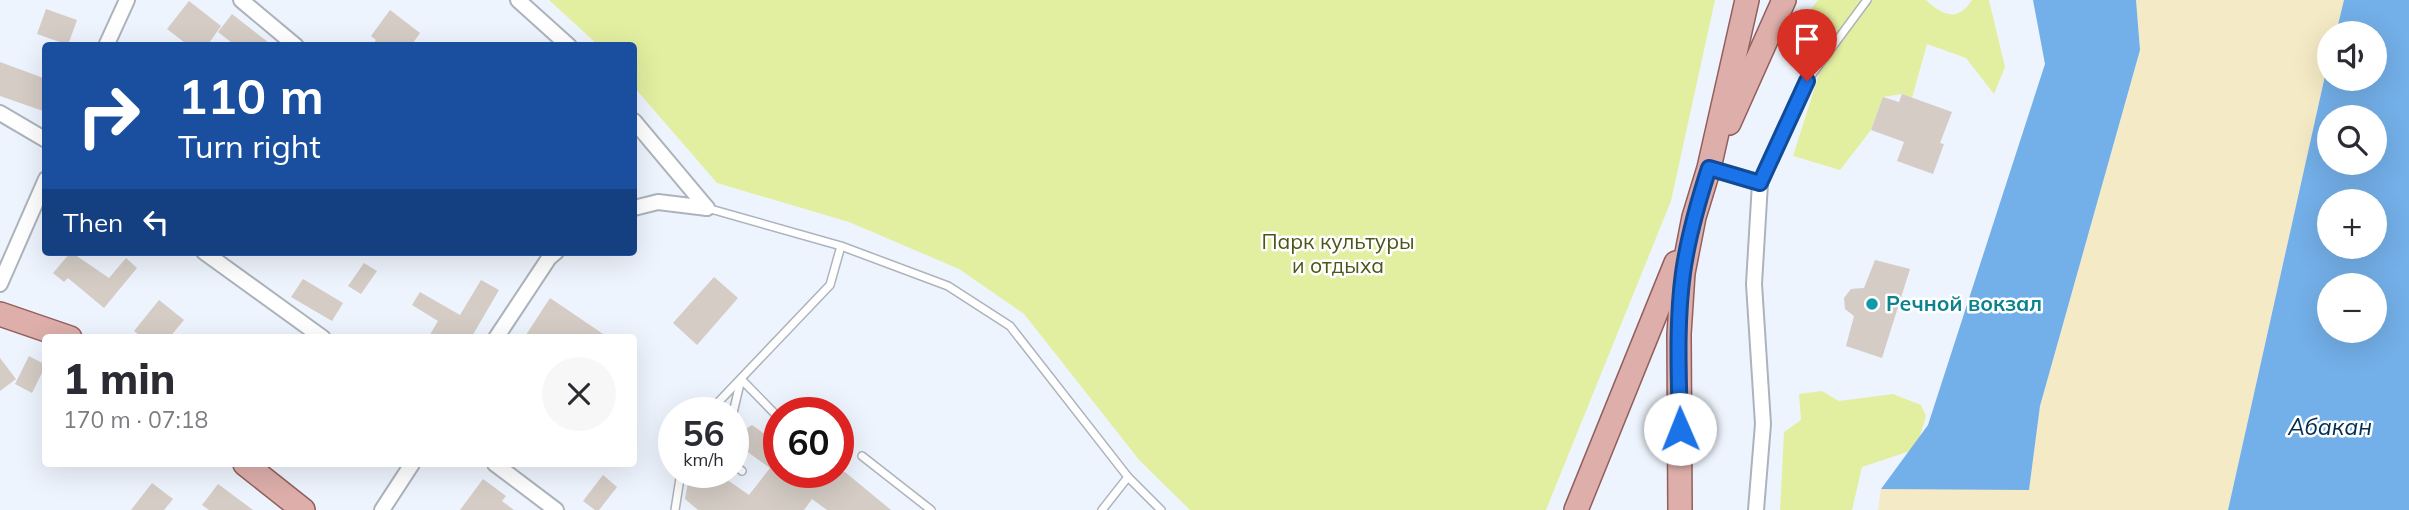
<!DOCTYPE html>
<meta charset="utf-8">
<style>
:root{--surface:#fff;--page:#f7f7f7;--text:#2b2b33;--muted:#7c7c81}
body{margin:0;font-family:Mulish,sans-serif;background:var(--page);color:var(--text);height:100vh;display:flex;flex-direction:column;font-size:26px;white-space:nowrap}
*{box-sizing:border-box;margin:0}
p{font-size:23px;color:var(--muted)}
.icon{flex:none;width:38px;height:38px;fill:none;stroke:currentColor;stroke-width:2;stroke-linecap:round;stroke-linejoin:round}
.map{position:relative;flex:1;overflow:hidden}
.details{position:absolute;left:42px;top:334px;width:595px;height:133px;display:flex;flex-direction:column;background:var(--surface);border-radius:7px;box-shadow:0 7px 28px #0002}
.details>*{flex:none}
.hud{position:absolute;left:42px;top:42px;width:595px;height:214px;border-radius:7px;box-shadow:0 7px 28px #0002;background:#1a4fa0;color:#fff;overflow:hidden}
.buttons{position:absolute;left:2317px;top:21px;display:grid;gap:14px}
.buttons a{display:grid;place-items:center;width:70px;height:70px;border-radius:50%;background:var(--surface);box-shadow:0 7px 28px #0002;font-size:35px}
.speed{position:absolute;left:658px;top:397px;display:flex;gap:14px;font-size:35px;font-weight:700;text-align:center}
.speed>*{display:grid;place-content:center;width:91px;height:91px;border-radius:50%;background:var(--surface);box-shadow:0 7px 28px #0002;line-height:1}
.speed small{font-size:18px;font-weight:400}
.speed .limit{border:10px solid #d22;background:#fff;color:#111}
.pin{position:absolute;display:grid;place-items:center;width:60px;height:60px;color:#fff;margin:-72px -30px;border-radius:50% 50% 50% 0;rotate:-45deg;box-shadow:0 0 7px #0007}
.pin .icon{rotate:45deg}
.me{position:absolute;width:77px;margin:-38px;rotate:359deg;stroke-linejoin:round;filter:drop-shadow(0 0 5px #0008)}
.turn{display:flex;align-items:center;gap:24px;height:147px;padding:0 21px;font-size:32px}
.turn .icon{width:91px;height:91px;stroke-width:2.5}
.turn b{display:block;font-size:49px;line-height:60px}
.then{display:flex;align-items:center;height:66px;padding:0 21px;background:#0003;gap:14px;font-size:26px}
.round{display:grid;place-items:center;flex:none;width:74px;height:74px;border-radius:37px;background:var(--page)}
.overview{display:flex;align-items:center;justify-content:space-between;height:119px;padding:0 21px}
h1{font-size:42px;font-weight:800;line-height:52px}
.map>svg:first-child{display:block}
.green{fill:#e2efa0}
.sand{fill:#f4eac5}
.water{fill:#73afe8;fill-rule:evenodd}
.building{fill:#d4ccc5}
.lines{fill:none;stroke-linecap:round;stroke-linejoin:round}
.lane-casing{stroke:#adb3bb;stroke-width:10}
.street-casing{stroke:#adb3bb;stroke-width:18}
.primary-casing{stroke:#925f5c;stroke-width:26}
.lane{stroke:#fff;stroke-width:7}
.street{stroke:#fff;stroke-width:14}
.primary{stroke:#ddaeaa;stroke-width:23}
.route-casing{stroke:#114b97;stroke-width:18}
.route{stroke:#1a73e8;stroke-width:12}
.culture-dot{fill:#0f9aa8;stroke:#fff;stroke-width:2.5}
.labels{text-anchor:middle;stroke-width:5;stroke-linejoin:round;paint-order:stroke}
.park-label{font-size:21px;fill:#4d551a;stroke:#fff}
.culture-label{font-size:21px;font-weight:bold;fill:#0d838f;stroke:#fff;text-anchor:start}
.water-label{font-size:23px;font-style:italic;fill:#002f53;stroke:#fff}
</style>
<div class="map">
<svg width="2409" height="510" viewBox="0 0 2409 510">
<rect width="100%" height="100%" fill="#eef4fd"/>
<g class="green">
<polygon points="549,0 1715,0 1671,201 1546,510 1190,510 1140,461 1024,314 959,269 849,222 717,183 634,87 634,46 598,45"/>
<path d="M1818 0H1926C1942 15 1958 23 1972 0H1989L2005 67 1994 94 1966 58 1927 44 1912 98 1902 94 1883 97 1871 130 1840 170 1793 156 1819 74C1805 47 1796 26 1818 0Z"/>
<polygon points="1822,391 1839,401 1893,394 1921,405 1926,416 1916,449 1862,467 1852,510 1780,510 1784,432 1801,420 1799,394"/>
</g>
<polygon class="sand" points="2136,0 2344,0 2336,33 2329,33 2329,58 2228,510 1878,510 1881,489 2029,489 2040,406 2140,50"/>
<g class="water">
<polygon points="2033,0 2136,0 2140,50 2040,406 2029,490 1881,489 1928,425 2045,64"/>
<path d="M2344 0H2409V510H2228L2329 58V79H2375V33H2336ZM2329 117H2375V163H2329ZM2329 201H2375V247H2329ZM2329 285H2375V331H2329Z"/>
</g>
<g class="building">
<polygon points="189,1 221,26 207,46 189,46 167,29"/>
<polygon points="46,9 77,20 68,45 37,34"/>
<polygon points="390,10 420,33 411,46 372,46 376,40 371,36"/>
<polygon points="232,14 273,46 236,46 218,32"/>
<polygon points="0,62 46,79 46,112 0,96"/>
<polygon points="1902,94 1952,112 1940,143 1944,144 1933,174 1897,161 1904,142 1871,130 1883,97 1899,102"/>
<polygon points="71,252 109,278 126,258 137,268 104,308 68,278 64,282 53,273"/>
<polygon points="1875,260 1910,269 1882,358 1846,346 1854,316 1845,309 1844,298 1851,289 1864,288"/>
<polygon points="364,263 377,271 361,294 348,286"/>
<polygon points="714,277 738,298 697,345 673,323"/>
<polygon points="303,279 343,303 332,321 291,297"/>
<polygon points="481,280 499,290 471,338 428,338 438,321 412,305 420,292 460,315"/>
<polygon points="550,298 609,338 524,338"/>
<polygon points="159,300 184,320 169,338 143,338 134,331"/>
<polygon points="29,356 46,365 32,393 15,384"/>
<polygon points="0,358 16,379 0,391"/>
<polygon points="752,425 779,444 779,472 845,472 891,510 827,510 812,499 804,510 698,510 685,499 688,483 695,472 716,472 749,495 770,468 738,445 741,432"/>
<polygon points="603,475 617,487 599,510 595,510 583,501"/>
<polygon points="483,479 506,496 502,501 514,510 460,510"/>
<polygon points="152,483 173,499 164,510 131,510"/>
<polygon points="218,484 253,510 209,510 202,505"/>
</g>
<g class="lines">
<defs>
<g id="lane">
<polyline points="1761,183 1807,81 1867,0"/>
<polyline points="707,208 841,246 948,286 1010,326 1128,477 1161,510"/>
<polyline points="708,413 830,285 841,246"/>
<polyline points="733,413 741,379 779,418"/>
<polyline points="862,456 931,510"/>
<polyline points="733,464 742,471"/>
<polyline points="675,510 681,472"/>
<polyline points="1102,510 1128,477"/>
</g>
<g id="street">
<polyline points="241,0 296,46"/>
<polyline points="518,0 569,46"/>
<polyline points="106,46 127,0"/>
<polyline points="0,113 46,140"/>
<polyline points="634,121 707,208"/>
<polyline points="1709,168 1760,183 1754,284 1763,424 1756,510"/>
<polyline points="634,208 658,202 707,208"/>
<polyline points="204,252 323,338"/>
<polyline points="0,284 46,179"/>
<polyline points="496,338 549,258 556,252"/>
<polyline points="495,464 556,510"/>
<polyline points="382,510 412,464"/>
</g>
<g id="primary">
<polyline points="1729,123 1784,0"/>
<polyline points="0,314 70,338"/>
<polyline points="245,464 303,510"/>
<polyline points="1576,510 1676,263"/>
<polyline points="1680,510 1679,334 1683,273 1694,217 1709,168 1747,0"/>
</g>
</defs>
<use href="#lane" class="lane-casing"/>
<use href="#street" class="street-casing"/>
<use href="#primary" class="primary-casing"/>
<use href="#lane" class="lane"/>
<use href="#street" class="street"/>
<use href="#primary" class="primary"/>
</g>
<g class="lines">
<defs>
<path id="route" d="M1680 429C1679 377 1676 325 1683 273 1688 237 1698 202 1709 168L1760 183 1807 81"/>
</defs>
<use href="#route" class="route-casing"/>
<use href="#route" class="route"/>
</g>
<circle class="culture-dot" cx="1872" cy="304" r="7"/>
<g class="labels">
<g class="park-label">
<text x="1338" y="249">Парк культуры<tspan x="1338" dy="24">и отдыха</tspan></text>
</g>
<g class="culture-label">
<text x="1886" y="311">Речной вокзал</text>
</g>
<g class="water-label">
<text x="2330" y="435">Абакан</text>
</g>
</g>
</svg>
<div class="buttons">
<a><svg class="icon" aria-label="sound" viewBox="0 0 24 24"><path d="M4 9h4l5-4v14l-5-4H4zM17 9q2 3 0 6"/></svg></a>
<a><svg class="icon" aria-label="search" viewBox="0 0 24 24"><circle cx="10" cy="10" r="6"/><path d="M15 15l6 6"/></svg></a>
<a>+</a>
<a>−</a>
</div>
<div class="speed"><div>56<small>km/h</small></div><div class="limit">60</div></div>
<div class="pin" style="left:1807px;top:81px;background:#d93025"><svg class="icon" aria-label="arrive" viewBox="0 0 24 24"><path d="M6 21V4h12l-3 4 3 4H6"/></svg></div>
<svg class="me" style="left:1680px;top:429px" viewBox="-20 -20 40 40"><circle r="19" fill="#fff"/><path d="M0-13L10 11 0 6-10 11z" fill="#1a73e8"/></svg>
<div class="hud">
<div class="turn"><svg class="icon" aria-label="right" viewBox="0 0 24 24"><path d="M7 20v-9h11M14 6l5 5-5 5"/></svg><div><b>110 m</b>Turn right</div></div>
<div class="then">Then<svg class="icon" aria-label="left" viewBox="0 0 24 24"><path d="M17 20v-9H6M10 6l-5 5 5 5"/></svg></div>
</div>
<section class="details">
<div class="overview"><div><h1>1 min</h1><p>170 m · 07:18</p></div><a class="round"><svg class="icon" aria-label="close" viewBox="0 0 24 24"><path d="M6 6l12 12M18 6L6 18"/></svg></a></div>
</section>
</div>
